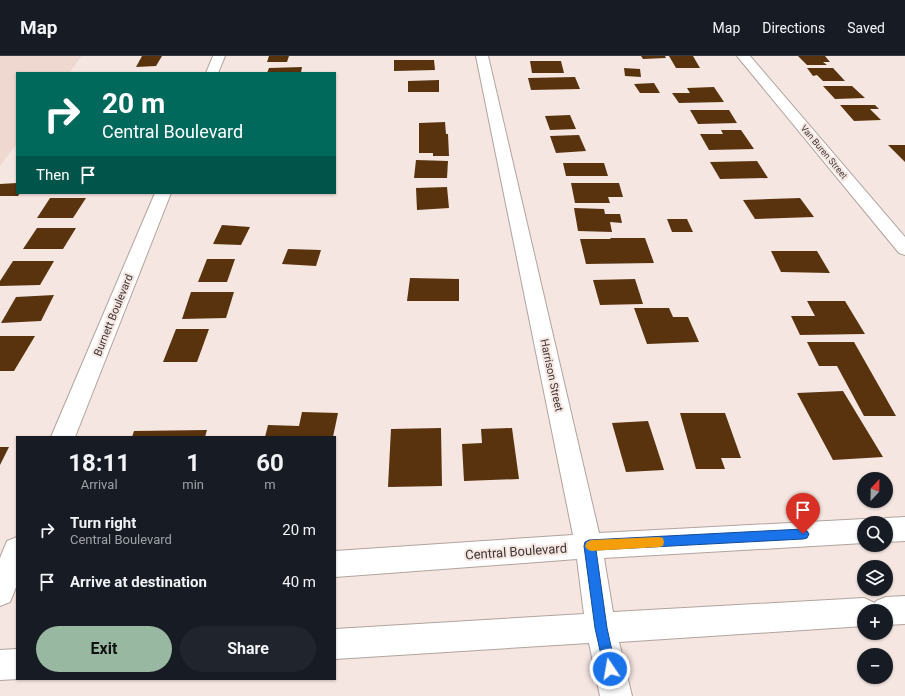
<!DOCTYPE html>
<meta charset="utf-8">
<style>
:root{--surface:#171b24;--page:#20242c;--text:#f1f3f6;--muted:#9ea1a6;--line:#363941;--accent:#99b8a2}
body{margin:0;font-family:Roboto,sans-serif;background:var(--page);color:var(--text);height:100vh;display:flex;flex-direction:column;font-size:15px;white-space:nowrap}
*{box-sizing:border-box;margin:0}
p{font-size:13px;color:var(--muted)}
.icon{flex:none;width:22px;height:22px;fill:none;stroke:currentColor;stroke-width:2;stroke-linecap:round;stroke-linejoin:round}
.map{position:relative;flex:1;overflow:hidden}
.panel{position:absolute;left:16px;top:380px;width:320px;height:244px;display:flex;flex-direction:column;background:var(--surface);border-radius:0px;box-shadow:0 1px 3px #0004}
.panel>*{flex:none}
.guide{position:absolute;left:16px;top:16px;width:320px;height:122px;border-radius:0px;box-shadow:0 1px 3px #0004;background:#00695c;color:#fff;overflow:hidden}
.needle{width:26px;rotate:22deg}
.controls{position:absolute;left:857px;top:416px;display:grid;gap:8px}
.controls a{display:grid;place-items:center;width:36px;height:36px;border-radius:50%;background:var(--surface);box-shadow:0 1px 3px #0004;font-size:20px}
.pin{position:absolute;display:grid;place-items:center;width:34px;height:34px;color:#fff;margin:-41px -17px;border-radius:50% 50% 50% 0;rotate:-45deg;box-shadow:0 0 4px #0007}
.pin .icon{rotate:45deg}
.me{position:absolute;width:44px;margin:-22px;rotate:348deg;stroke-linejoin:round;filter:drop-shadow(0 0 3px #0008)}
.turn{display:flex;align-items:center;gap:14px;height:84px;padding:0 20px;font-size:18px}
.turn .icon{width:52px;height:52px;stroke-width:2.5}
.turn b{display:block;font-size:28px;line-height:34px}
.then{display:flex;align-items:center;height:38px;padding:0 20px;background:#0003;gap:8px;font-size:15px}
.eta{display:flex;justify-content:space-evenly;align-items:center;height:68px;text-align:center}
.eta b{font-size:24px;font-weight:700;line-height:28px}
.action{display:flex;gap:8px;margin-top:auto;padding:8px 20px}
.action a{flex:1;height:46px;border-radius:24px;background:var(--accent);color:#111;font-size:16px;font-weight:700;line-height:46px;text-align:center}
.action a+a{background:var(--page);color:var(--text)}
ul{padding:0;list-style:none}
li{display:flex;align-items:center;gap:12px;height:52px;padding:0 20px}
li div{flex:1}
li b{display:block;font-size:15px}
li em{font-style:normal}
header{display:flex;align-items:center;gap:24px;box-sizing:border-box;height:56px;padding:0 20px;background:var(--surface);border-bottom:1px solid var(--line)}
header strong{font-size:19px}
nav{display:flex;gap:22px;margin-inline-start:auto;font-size:14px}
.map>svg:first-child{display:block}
.built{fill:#efd8d0}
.building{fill:#59330e}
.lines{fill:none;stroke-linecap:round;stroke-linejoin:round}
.minor-casing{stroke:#b1a39e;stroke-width:2}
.secondary-casing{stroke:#b1a39e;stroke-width:2}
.minor{fill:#fff;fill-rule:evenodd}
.secondary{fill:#fff;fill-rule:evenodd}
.route{fill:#1a73e8;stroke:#114b97}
.slow{fill:#f59e0b}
.labels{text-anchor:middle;stroke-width:4;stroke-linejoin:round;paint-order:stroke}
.far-street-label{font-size:9px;fill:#3e3836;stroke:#f6e6e1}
.street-label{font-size:11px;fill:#3e3836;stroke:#f6e6e1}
.near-street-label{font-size:13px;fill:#3e3836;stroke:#f6e6e1}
</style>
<header>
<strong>Map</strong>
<nav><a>Map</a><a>Directions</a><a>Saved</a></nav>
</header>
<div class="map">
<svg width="905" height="640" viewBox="0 0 905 640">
<rect width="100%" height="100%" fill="#f6e6e1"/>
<polygon class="built" points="0,0 82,0 69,17 17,17 17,87 0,110"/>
<g class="building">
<polygon points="142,0 162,0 156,10 136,11"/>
<polygon points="269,0 289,0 287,6 267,6"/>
<polygon points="641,0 665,0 666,2 643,3"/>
<polygon points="669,0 693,0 700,12 676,12"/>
<polygon points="798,0 825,0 830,6 823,6 827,9 807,9"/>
<polygon points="394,4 434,4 435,14 394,15"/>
<polygon points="530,5 561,5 564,17 532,17"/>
<polygon points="302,11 301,17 267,17 269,12"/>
<polygon points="624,12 640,13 641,21 625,20"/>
<polygon points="807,12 833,12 845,25 823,25 817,19 813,20"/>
<polygon points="575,21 580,33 531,34 528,22"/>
<polygon points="439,24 439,36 408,36 408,25"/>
<polygon points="654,27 660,37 640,37 634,28"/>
<polygon points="823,30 852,30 865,42 835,43"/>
<polygon points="714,31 724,46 679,47 672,37 690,37 687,32"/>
<polygon points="840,49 875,49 879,53 870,53 881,64 854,65"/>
<polygon points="690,54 729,54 737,67 698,68"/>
<polygon points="570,59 576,73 550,74 545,60"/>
<polygon points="445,66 446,78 448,78 449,100 433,100 433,97 419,97 419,67"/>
<polygon points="721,74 741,74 754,93 709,94 700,78 723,78"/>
<polygon points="579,79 586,95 556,97 550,80"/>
<polygon points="888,89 905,89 905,106"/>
<polygon points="416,104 448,105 447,122 414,122"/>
<polygon points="757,105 768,122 720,123 710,106"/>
<polygon points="563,107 604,107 608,120 566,120"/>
<polygon points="17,127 17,137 20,137 18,140 0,140 0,128"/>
<polygon points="571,127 619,127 623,141 608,141 610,147 575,147"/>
<polygon points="447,131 449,152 417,154 416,132"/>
<polygon points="50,142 86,142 73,162 37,162"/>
<polygon points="800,142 814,161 755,163 743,144"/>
<polygon points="574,152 604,153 605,158 620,158 622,167 610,166 612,176 578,175"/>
<polygon points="667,163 687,163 693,176 672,176"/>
<polygon points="222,169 250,171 241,189 213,188"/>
<polygon points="37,172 76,172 63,193 23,193"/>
<polygon points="610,182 645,182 654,207 586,208 580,183 611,183"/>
<polygon points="288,193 321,194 316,210 282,208"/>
<polygon points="771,195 817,195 830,217 781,216"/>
<polygon points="207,203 235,203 227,226 198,226"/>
<polygon points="13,205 54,205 40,229 0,230 0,225"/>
<polygon points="410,222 459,223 459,245 407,245"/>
<polygon points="635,223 643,248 600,249 593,224"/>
<polygon points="191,236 234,236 226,262 182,263"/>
<polygon points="54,239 41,265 1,267 16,241"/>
<polygon points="807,245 845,245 865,278 800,279 791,260 815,260"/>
<polygon points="634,252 669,252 673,261 688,261 699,286 647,288"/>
<polygon points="176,273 209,273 197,306 163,306"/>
<polygon points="0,280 35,280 14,315 0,315"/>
<polygon points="807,286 854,286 896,360 864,360 837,310 819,310"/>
<polygon points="843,335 883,401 833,404 797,337"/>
<polygon points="302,356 338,357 333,381 265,381 268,369 299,370"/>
<polygon points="680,357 725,357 741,402 721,402 725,413 696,413"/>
<polygon points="648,365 664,414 626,416 612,367"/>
<polygon points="441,372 442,430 388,431 391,373"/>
<polygon points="512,372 519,423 464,425 462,388 482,387 481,373"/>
<polygon points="207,374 205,381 132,381 134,375"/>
<polygon points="0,391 9,391 0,409"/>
</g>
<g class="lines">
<defs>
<g id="minor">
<polygon points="476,0 488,0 599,477 864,463 874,467 864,467 864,487 604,502 613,556 864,542 875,547 876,545 886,541 905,540 905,568 886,569 886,555 864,555 864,570 619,586 632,640 600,640 589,587 335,603 335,573 584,558 577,503 335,521 335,495 573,479"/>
<polygon points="737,0 750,0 905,181 905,199 899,197"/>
<polygon points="905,461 905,485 886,486 886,467 876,467 877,465 886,462"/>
<polygon points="17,593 18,623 0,624 0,594"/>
</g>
<g id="secondary">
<polygon points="213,0 225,0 218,17 206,17"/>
<polygon points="155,137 171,137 75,381 51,381"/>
<polygon points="17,481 17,529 10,546 0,550 0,502 7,485"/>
</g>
</defs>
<use href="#minor" class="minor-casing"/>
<use href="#secondary" class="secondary-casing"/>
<use href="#minor" class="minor"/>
<use href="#secondary" class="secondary"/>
</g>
<polygon class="route" points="803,473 807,475 809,478 807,482 803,483 596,494 607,572 616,613 614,617 610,619 605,617 595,572 584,490 585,486 589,484"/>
<polygon class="slow" points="659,481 663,482 664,486 663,490 659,491 591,495 587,493 585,490 587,486 591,484"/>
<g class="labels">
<g class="far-street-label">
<text transform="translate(824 96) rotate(50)" y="3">Van Buren Street</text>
</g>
<g class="street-label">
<text transform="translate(113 259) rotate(-68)" y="4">Burnett Boulevard</text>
<text transform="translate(552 319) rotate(78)" y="4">Harrison Street</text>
</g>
<g class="near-street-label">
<text transform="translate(516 495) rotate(-4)" y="5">Central Boulevard</text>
</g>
</g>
</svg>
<div class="controls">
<a><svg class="needle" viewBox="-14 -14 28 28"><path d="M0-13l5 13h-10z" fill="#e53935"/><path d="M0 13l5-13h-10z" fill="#9ea1a6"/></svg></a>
<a><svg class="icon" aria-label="search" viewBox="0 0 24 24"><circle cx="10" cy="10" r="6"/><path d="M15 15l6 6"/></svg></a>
<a><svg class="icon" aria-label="layers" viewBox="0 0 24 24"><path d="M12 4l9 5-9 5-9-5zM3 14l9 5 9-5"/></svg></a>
<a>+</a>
<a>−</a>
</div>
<div class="pin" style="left:803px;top:478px;background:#d93025"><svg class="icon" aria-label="arrive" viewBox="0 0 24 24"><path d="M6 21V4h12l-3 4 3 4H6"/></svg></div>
<svg class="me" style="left:610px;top:613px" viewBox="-20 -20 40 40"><circle r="17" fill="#1a73e8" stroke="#fff" stroke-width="3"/><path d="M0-11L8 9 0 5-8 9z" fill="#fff"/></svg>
<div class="guide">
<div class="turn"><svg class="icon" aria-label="right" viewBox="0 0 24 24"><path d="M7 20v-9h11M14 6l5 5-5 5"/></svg><div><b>20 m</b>Central Boulevard</div></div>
<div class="then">Then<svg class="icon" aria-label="arrive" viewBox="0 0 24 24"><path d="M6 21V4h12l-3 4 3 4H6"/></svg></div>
</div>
<section class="panel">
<div class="eta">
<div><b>18:11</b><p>Arrival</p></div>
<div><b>1</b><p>min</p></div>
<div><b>60</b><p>m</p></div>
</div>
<ul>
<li><svg class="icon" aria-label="right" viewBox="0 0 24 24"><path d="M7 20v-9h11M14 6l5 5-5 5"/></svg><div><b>Turn right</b><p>Central Boulevard</p></div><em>20 m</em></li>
<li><svg class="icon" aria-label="arrive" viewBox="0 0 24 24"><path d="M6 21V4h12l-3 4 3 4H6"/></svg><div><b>Arrive at destination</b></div><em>40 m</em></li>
</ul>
<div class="action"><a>Exit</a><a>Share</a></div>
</section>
</div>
